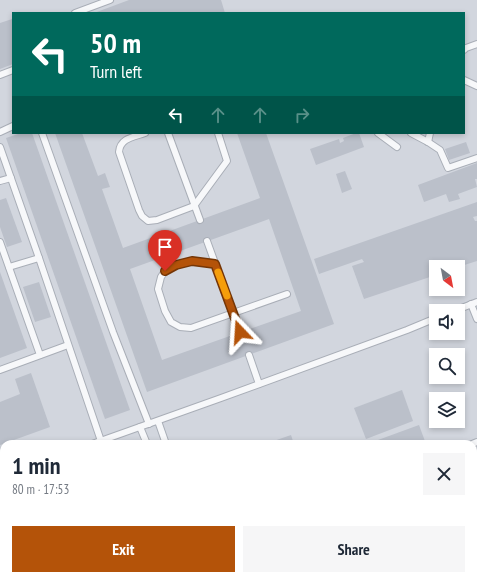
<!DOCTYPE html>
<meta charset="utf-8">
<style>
:root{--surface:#fff;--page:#f6f6f7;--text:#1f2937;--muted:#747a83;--accent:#b45309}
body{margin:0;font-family:"PT Sans Narrow",sans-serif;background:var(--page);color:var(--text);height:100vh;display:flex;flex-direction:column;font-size:15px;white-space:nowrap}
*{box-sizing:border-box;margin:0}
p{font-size:13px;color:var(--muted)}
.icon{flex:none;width:22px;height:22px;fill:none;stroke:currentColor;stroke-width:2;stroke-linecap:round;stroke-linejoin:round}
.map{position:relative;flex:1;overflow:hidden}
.details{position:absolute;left:0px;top:440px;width:477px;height:140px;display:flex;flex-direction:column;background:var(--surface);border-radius:12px 12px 0 0;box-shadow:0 2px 6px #0003}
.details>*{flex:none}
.hud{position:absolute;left:12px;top:12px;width:453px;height:122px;border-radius:0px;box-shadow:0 2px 6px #0003;background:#00695c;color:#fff;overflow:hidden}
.needle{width:26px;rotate:148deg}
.buttons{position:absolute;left:429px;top:260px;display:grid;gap:8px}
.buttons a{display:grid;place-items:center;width:36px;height:36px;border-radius:0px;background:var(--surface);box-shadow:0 2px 6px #0003;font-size:20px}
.pin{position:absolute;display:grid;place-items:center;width:34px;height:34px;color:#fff;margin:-41px -17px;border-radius:50% 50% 50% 0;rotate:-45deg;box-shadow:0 0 4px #0007}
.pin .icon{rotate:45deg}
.me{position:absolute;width:44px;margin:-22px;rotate:340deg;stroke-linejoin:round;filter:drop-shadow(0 0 3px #0008)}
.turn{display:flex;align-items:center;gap:14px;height:84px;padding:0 12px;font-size:18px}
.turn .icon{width:52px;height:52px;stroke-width:2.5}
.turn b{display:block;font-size:28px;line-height:34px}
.lanes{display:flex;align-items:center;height:38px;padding:0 12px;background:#0003;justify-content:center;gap:20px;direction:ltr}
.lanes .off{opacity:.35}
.round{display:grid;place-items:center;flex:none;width:42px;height:42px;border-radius:0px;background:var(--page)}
.headline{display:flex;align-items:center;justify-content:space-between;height:68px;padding:0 12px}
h1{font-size:24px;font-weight:600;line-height:30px}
.cta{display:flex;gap:8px;margin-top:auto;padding:8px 12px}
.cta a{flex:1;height:46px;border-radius:0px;background:var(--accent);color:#fff;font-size:16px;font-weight:600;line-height:46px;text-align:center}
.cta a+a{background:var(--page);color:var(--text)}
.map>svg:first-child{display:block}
.built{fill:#d2d6de;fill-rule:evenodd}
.building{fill:#bbc0ca;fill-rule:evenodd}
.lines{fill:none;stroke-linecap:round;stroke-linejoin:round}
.lane-casing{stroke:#a9aeb7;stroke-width:8}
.lane{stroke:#f7f8fa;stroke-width:6}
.route-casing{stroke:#753606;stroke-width:10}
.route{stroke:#b45309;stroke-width:7}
.slow{stroke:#f59e0b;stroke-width:7}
</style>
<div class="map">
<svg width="477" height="580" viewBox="0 0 477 580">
<rect width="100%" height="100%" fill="#e4e7ec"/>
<path class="built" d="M0 0H477V530L473 531V444H4V576H341L329 580H0ZM13 13H464V133H13ZM436 267H458V289H436ZM436 311H458V333H436ZM436 355H458V377H436ZM436 399H458V421H436Z"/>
<g class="building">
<polygon points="129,0 221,0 225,13 94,13"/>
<polygon points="12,19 13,23 13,64 0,69 0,23"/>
<polygon points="21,133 32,133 130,410 105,419 6,138"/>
<path d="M55 133H82L98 176 105 173 110 187 102 189 123 248 260 198 237 133H266L334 324 147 392ZM269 219 301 311 162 360 130 269Z"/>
<polygon points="356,133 359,133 364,147 316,165 310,149 339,139 340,143 344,141 343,138"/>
<polygon points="466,142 470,153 449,160 445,149"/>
<polygon points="477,163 477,179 475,179 477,187 458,194 460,199 449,202 446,194 424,202 418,185"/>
<polygon points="345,171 352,189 342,193 336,174"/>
<polygon points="6,198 22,242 7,247 0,227 0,200"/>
<polygon points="477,202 477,216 473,217 475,221 477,221 477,261 458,267 436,267 436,275 364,299 352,266 364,262 362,259 319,274 314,259"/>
<polygon points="0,272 27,348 0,358"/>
<polygon points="39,282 51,317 35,322 23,287"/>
<polygon points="31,373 50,427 0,445 0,402 20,394 15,379"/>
<polygon points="402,390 413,421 366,439 354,408"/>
<polygon points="419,425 426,444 367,444"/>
<polygon points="291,435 294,444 265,444"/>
<polygon points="477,461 477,504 473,506 473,462"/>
<polygon points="4,527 4,557 0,558 0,528"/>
<polygon points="179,576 191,576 192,580 180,580"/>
<polygon points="194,576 209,576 210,580 195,580"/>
</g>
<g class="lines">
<defs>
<g id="lane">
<polyline points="75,13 110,0"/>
<polyline points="464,50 466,48 477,44"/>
<polyline points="0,75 13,70"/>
<polyline points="464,80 477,86"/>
<polyline points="0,132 13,126"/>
<polyline points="42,133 113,332 149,424"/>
<path d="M145 133C134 137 120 138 119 152L139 210 142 216 148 221 157 220 194 206 227 161 218 133"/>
<polyline points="168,133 200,220"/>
<polyline points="378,133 397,147"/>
<polyline points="411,133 428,142 440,150 448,168 477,158"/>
<polyline points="428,142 430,133"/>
<polyline points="0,147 39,258 101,441"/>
<polyline points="0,181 11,178"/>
<polyline points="207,241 240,332"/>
<polyline points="0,242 40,355"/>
<polyline points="215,264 193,261 176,265 165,271 161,277 158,289 165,311 171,322 180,327 191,328 287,294"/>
<polyline points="9,267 39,258"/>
<polyline points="471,304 477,319"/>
<polyline points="454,311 477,302"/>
<polyline points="249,355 259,384"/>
<polyline points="0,370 68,345"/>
<polyline points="158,421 166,444"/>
<polyline points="140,427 147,444"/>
<polyline points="92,444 221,398 407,330 436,318"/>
<polyline points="472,444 477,442"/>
<polyline points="0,476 4,475"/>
<polyline points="473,529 477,528"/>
</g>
</defs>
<use href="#lane" class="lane-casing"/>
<use href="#lane" class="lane"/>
</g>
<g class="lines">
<defs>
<polyline id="route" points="165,271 176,265 192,261 215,264 240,332"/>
</defs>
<use href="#route" class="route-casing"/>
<use href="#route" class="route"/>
<polyline class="slow" points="218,272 227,296"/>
</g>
</svg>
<div class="buttons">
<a><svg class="needle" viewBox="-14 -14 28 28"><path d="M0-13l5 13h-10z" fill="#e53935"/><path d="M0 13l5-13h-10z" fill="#747a83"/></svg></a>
<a><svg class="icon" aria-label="sound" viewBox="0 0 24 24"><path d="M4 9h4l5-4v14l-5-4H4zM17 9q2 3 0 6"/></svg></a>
<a><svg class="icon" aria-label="search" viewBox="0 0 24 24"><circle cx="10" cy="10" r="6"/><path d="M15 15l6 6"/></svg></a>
<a><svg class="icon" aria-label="layers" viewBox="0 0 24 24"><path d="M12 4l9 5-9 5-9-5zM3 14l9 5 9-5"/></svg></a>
</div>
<div class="pin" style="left:165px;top:271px;background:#d93025"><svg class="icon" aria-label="arrive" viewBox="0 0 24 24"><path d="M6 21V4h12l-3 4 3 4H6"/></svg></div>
<svg class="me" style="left:240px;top:332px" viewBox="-20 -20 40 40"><path d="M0-17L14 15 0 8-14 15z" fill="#b45309" stroke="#fff" stroke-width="4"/></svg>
<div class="hud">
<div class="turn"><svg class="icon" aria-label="left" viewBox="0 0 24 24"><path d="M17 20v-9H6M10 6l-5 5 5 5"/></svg><div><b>50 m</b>Turn left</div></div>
<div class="lanes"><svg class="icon" aria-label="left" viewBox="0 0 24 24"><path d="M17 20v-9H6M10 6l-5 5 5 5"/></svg><svg class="icon off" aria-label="ahead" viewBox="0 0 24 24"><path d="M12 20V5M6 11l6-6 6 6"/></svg><svg class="icon off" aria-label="ahead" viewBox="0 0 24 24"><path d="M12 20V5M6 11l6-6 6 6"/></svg><svg class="icon off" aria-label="right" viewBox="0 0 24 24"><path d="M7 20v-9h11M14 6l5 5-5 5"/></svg></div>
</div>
<section class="details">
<div class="headline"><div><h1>1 min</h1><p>80 m · 17:53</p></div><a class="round"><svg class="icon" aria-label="close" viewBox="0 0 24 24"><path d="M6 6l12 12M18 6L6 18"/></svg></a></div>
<div class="cta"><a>Exit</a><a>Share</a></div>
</section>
</div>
